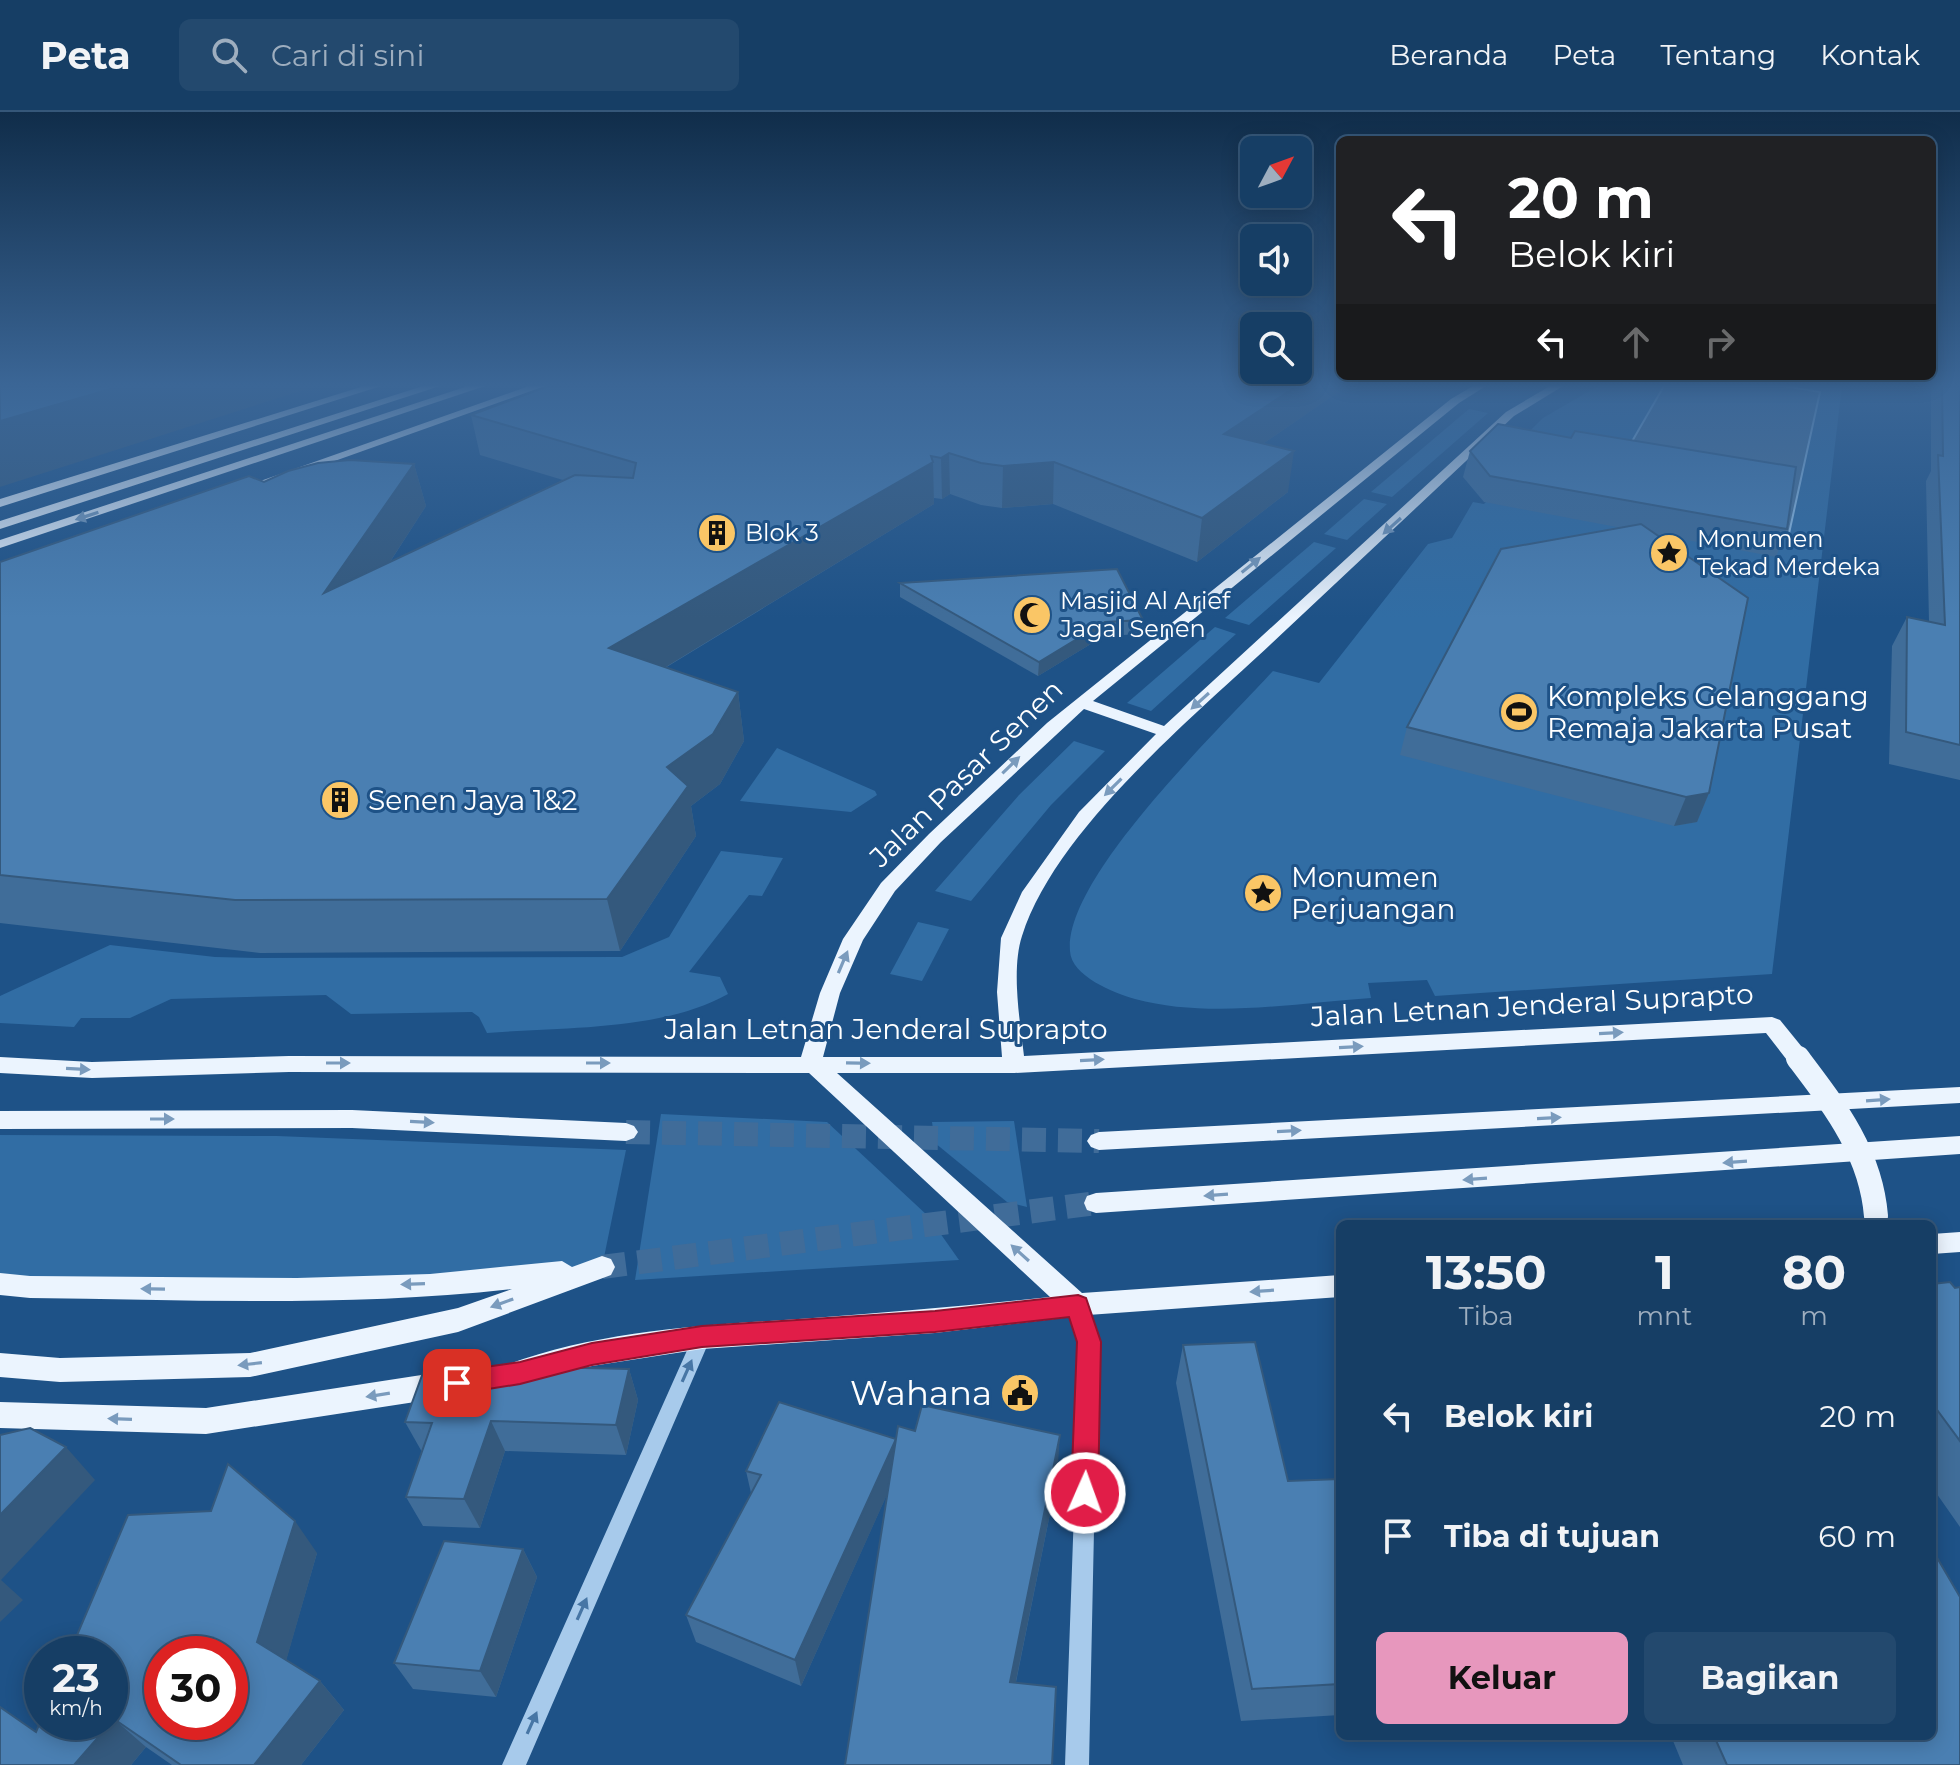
<!DOCTYPE html>
<html lang="id">
<style>
:root{--surface:#163e65;--page:#23496e;--text:#f1f3f6;--muted:#9eaebf;--line:#355779;--accent:#e797bd}
body{margin:0;font-family:Montserrat,sans-serif;background:var(--page);color:var(--text);height:100vh;display:flex;flex-direction:column;font-size:30px;white-space:nowrap}
*{box-sizing:border-box;margin:0}
p{font-size:26px;color:var(--muted)}
.icon{flex:none;width:44px;height:44px;fill:none;stroke:currentColor;stroke-width:2;stroke-linecap:round;stroke-linejoin:round}
.map{position:relative;flex:1;overflow:hidden}
.drawer{position:absolute;left:1336px;top:1108px;width:600px;height:520px;display:flex;flex-direction:column;background:var(--surface);border-radius:12px;box-shadow:0 4px 20px #0003,0 0 0 2px var(--line)}
.drawer>*{flex:none}
.banner{position:absolute;left:1336px;top:24px;width:600px;height:244px;border-radius:12px;box-shadow:0 4px 20px #0003,0 0 0 2px var(--line);background:#202124;color:#fff;overflow:hidden}
.needle{width:52px;rotate:49deg}
.controls{position:absolute;left:1240px;top:24px;display:grid;gap:16px}
.controls a{display:grid;place-items:center;width:72px;height:72px;border-radius:12px;background:var(--surface);box-shadow:0 4px 20px #0003,0 0 0 2px var(--line);font-size:40px}
.speed{position:absolute;left:24px;top:1524px;display:flex;gap:16px;font-size:40px;font-weight:700;text-align:center}
.speed>*{display:grid;place-content:center;width:104px;height:104px;border-radius:50%;background:var(--surface);box-shadow:0 4px 20px #0003,0 0 0 2px var(--line);line-height:1}
.speed small{font-size:20px;font-weight:400}
.speed .limit{border:12px solid #d22;background:#fff;color:#111}
.pin{position:absolute;display:grid;place-items:center;width:68px;height:68px;color:#fff;margin:-34px;border-radius:16px;box-shadow:0 4px 12px #0006}
.me{position:absolute;width:88px;margin:-44px;rotate:2deg;stroke-linejoin:round;filter:drop-shadow(0 0 6px #0008)}
.turn{display:flex;align-items:center;gap:28px;height:168px;padding:0 40px;font-size:36px}
.turn .icon{width:104px;height:104px;stroke-width:2.5}
.turn b{display:block;font-size:56px;line-height:68px}
.lanes{display:flex;align-items:center;height:76px;padding:0 40px;background:#0003;justify-content:center;gap:40px;direction:ltr}
.lanes .off{opacity:.35}
.eta{display:flex;justify-content:space-evenly;align-items:center;height:136px;text-align:center}
.eta b{font-size:48px;font-weight:700;line-height:56px}
.button{display:flex;gap:16px;margin-top:auto;padding:16px 40px}
.button a{flex:1;height:92px;border-radius:12px;background:var(--accent);color:#111;font-size:32px;font-weight:700;line-height:92px;text-align:center}
.button a+a{background:var(--page);color:var(--text)}
ul{padding:0;list-style:none}
li{display:flex;align-items:center;gap:24px;height:120px;padding:0 40px}
li div{flex:1}
li b{display:block;font-size:30px}
li em{font-style:normal}
header{display:flex;align-items:center;gap:48px;box-sizing:border-box;height:112px;padding:0 40px;background:var(--surface);border-bottom:2px solid var(--line)}
header strong{font-size:38px}
nav{display:flex;gap:44px;margin-inline-start:auto;font-size:28px}
.search{width:560px;height:72px;background:var(--page);display:flex;align-items:center;gap:20px;box-sizing:border-box;padding:0 28px;border-radius:12px;color:var(--muted);font-size:30px}
.map>svg:first-child{display:block}
.green{fill:#316da4}
.water{fill:#4f759a;stroke:#9ac6ec;stroke-width:2}
.lines{fill:none;stroke-linecap:round;stroke-linejoin:round}
.major-tunnel{stroke:#406c99;stroke-width:24;stroke-dasharray:24 12;stroke-linecap:butt}
.minor{fill:#a7caeb;fill-rule:evenodd}
.major{fill:#ebf4fe;fill-rule:evenodd}
.major-bridge{stroke:#ebf4fe;stroke-width:24}
.wall{fill:#406d99}
.shaded-wall{fill:#34597d}
.building{fill:#4a7fb2;stroke:#34597d;stroke-width:2;fill-rule:evenodd}
.oneway{fill:#7a9bbd}
.oneway2{fill:#4776a5}
.route{fill:#e11d48;stroke:#92132f;stroke-width:2}
.labels{text-anchor:middle;stroke-width:6;stroke-linejoin:round;paint-order:stroke}
.far-poi-label{font-size:24px;fill:#fff;stroke:#1e5287;text-anchor:start}
.poi-label{font-size:28px;fill:#fff;stroke:#1e5287;text-anchor:start}
.street-label{font-size:28px;fill:#fff;stroke:#1e5287}
.near-poi-label{font-size:34px;fill:#fff;stroke:#1e5287;text-anchor:end}
</style>
<header>
<strong>Peta</strong>
<div class="search"><svg class="icon" aria-label="search" viewBox="0 0 24 24"><circle cx="10" cy="10" r="6"/><path d="M15 15l6 6"/></svg>Cari di sini</div>
<nav><a>Beranda</a><a>Peta</a><a>Tentang</a><a>Kontak</a></nav>
</header>
<div class="map">
<svg width="1960" height="1653" viewBox="0 0 1960 1653">
<rect width="100%" height="100%" fill="#1e5287"/>
<g class="green">
<path d="M1598 274H1842L1772 862 1435 884 1427 868 1368 871 1371 886C1295 891 1209 907 1135 887 1114 881 1071 864 1070 839 1064 765 1222 615 1273 559L1319 571 1428 432 1452 426 1473 390 1484 392 1492 384 1481 367 1543 306Z"/>
<polygon points="1469,297 1488,301 1392,385 1371,380"/>
<polygon points="1364,387 1387,392 1347,428 1324,422"/>
<polygon points="1314,430 1336,436 1249,513 1225,506"/>
<polygon points="1215,515 1236,522 1151,599 1127,591"/>
<polygon points="1074,629 1105,639 1051,693 971,789 935,779 1019,683"/>
<polygon points="777,636 875,679 877,683 851,700 740,689"/>
<path d="M721 739 783 746 762 784 749 783 689 860 720 865 728 882C663 919 562 915 487 921L479 905 472 900 351 902 326 883 171 887 130 906H81L74 915 0 911V884L110 833 215 845 259 846 622 845 669 825Z"/>
<polygon points="918,810 949,817 922,869 890,862"/>
<polygon points="661,1002 827,1010 928,1104 959,1148 635,1168"/>
<polygon points="1014,1009 1027,1095 1007,1090 935,1031 932,1010"/>
<polygon points="0,1023 277,1024 626,1038 602,1155 246,1178 0,1163"/>
</g>
<polygon class="water" points="1664,274 1783,274 1820,280 1788,426 1597,390"/>
<g class="lines">
<g class="major-tunnel">
<polyline points="626,1020 1099,1029"/>
<polyline points="602,1155 1096,1091"/>
</g>
<g class="minor">
<polygon points="1078,1186 1085,1188 1087,1194 1098,1230 1089,1653 1065,1653 1080,1230 1069,1194 1071,1188"/>
<polygon points="702,1217 709,1219 711,1225 526,1653 502,1653 693,1225 695,1219"/>
</g>
<g class="major">
<polygon points="364,274 381,274 0,395 0,387"/>
<polygon points="423,274 440,274 0,417 0,409"/>
<polygon points="468,274 485,274 0,436 0,428"/>
<polygon points="529,274 545,274 242,382 232,379"/>
<path d="M1473 274H1486L1459 291 1093 589 1164 614 1506 300 1550 274H1563L1514 304C1433 380 1352 456 1271 532 1191 607 1055 719 1022 824 1011 858 1020 909 1024 944L1772 905 1780 908 1806 940 1809 946 1806 952H1790L1766 921 1014 961H837L1082 1181 1340 1163V1185L1088 1203 935 1221 702 1237 592 1254 516 1274 506 1271 502 1262 506 1253C603 1217 711 1213 813 1206 892 1200 971 1193 1050 1185L809 961 289 960 92 966 0 961V945L92 950 289 944 801 945 820 881 843 827 881 771 929 722 1047 611 1451 287ZM1084 597 1156 622 1079 700 1022 780 1001 826 997 880 1002 945H823L840 881 863 828 895 779 941 730Z"/>
<polygon points="1960,975 1960,991 1099,1038 1091,1035 1087,1029 1091,1023 1099,1020"/>
<polygon points="352,998 626,1011 634,1014 638,1020 634,1026 626,1029 352,1016 0,1017 0,999"/>
<polygon points="1960,1024 1960,1042 1096,1101 1087,1098 1084,1091 1087,1084 1096,1081"/>
<polygon points="1960,1120 1960,1140 1932,1142 1932,1122"/>
<path d="M602 1144 611 1147 615 1155 611 1163 458 1220 250 1265 60 1270 0 1265V1241L60 1246 250 1241 458 1196 512 1177C353 1195 190 1188 30 1186L0 1183V1161L30 1164 297 1166 430 1162 562 1149 572 1155Z"/>
<polygon points="441,1260 451,1264 455,1273 451,1282 441,1286 206,1322 0,1316 0,1290 206,1296"/>
</g>
<path class="major-bridge" d="M1798 946C1835 995 1871 1041 1876 1104"/>
</g>
<g class="wall">
<polygon points="549,274 1347,274 1264,331 1288,380 1197,450 1053,392 1002,396 981,393 950,382 942,387 934,386 934,392 665,556 738,580 744,629 720,672 691,694 696,724 620,839 260,841 0,811 0,450 264,370 414,352 426,394 390,450 563,368 480,343 471,303"/>
<polygon points="1931,274 1960,274 1960,668 1889,652 1892,534 1907,505 1929,510 1926,369 1931,359"/>
<polygon points="1470,339 1787,417 1776,445 1655,422 1709,681 1697,710 1674,714 1400,643 1407,615 1622,416 1484,390 1463,365"/>
<polygon points="900,471 1143,508 1142,522 1104,524 1038,564 900,485"/>
<polygon points="1932,1172 1955,1176 1960,1175 1960,1415 1932,1375"/>
<polygon points="1183,1233 1288,1369 1340,1367 1340,1603 1241,1609 1176,1271"/>
<polygon points="629,1257 638,1288 626,1343 505,1339 480,1416 423,1414 406,1385 422,1340 405,1310"/>
<polygon points="896,1326 1057,1367 1016,1570 887,1382 801,1574 696,1530 686,1503 751,1381 746,1359"/>
<polygon points="523,1437 537,1465 496,1585 413,1577 394,1551"/>
<polygon points="317,1441 286,1548 320,1569 344,1598 301,1653 172,1653 146,1635 131,1653 0,1653 36,1620"/>
<polygon points="1671,1624 1932,1624 1960,1653 1683,1653"/>
</g>
<g class="shaded-wall">
<polygon points="121,274 316,274 0,375 0,309"/>
<polygon points="1297,274 1347,274 1219,362 1224,322"/>
<polygon points="1294,339 1288,380 1197,450 1202,406"/>
<polygon points="949,341 950,382 942,387 941,346"/>
<polygon points="933,350 934,392 618,584 609,536"/>
<polygon points="1054,350 1053,392 1002,396 1003,354"/>
<polygon points="414,352 426,394 340,527 324,481"/>
<polygon points="1105,510 1104,524 1038,564 1039,550"/>
<polygon points="738,580 744,629 720,672 691,694 696,724 620,839 607,787 667,655"/>
<polygon points="1709,681 1697,710 1674,714 1686,685"/>
<polygon points="629,1257 638,1288 626,1343 616,1313"/>
<polygon points="491,1309 505,1339 480,1416 464,1387"/>
<polygon points="1060,1323 1057,1367 1008,1608 1010,1570"/>
<polygon points="896,1327 899,1356 801,1574 795,1548"/>
<polygon points="66,1335 95,1368 1,1468 23,1488 0,1510 0,1403"/>
<polygon points="295,1409 317,1441 283,1560 257,1530"/>
<polygon points="523,1437 537,1465 496,1585 480,1559"/>
<polygon points="320,1569 344,1598 301,1653 254,1653"/>
<polygon points="114,1607 146,1635 131,1653 74,1653"/>
</g>
<g class="building">
<polygon points="0,274 121,274 0,309"/>
<polygon points="549,274 1297,274 1224,322 1294,339 1202,406 1054,350 1003,354 981,351 949,341 941,346 931,344 933,350 609,536 738,580 713,622 667,655 688,674 607,787 235,788 0,763 0,450 249,364 264,370 288,359 318,351 350,348 414,352 324,481 575,363 633,366 636,351 471,303"/>
<polygon points="1942,274 1960,274 1960,633 1906,620 1907,505 1945,513 1938,343 1943,344"/>
<polygon points="1498,312 1571,326 1575,319 1796,355 1787,417 1490,364 1470,339"/>
<polygon points="1641,412 1748,486 1709,681 1686,685 1407,615 1501,437"/>
<polygon points="1117,457 1143,508 1105,510 1039,550 900,471"/>
<polygon points="1950,1170 1955,1176 1960,1175 1960,1329 1932,1291 1932,1172"/>
<polygon points="1255,1230 1288,1369 1340,1367 1340,1572 1252,1577 1183,1233"/>
<polygon points="458,1253 629,1257 616,1313 491,1309 464,1387 406,1385 432,1311 405,1310 424,1258"/>
<polygon points="779,1290 896,1327 795,1548 686,1503 761,1363 746,1359"/>
<polygon points="922,1293 1060,1323 1010,1570 1056,1575 1052,1653 845,1653 898,1314 915,1319"/>
<polygon points="30,1316 66,1335 0,1403 0,1323"/>
<path d="M228 1352 295 1409 257 1530 320 1569 254 1653H181L114 1607 74 1653H0V1595L36 1620 42 1606V1610H110V1542H69L128 1403 211 1399ZM162 1542H230V1610H162Z"/>
<polygon points="444,1429 523,1437 480,1559 394,1551"/>
<polygon points="1932,1437 1960,1485 1960,1653 1727,1653 1714,1624 1932,1624"/>
</g>
<defs><path id="oneway-solid" d="M-6-.8H1V-3.2L6.5 0L1 3.2V.8H-6Z" transform="scale(2)"/></defs>
<g class="oneway">
<use href="#oneway-solid" transform="translate(87 404) rotate(162)"/>
<use href="#oneway-solid" transform="translate(1392 414) rotate(138)"/>
<use href="#oneway-solid" transform="translate(1251 453) rotate(-39)"/>
<use href="#oneway-solid" transform="translate(1200 589) rotate(138)"/>
<use href="#oneway-solid" transform="translate(1011 653) rotate(-44)"/>
<use href="#oneway-solid" transform="translate(1113 675) rotate(135)"/>
<use href="#oneway-solid" transform="translate(843 850) rotate(-67)"/>
<use href="#oneway-solid" transform="translate(1611 921) rotate(-3)"/>
<use href="#oneway-solid" transform="translate(1351 935) rotate(-3)"/>
<use href="#oneway-solid" transform="translate(1092 948) rotate(-3)"/>
<use href="#oneway-solid" transform="translate(338 951)"/>
<use href="#oneway-solid" transform="translate(598 951)"/>
<use href="#oneway-solid" transform="translate(858 951) rotate(1)"/>
<use href="#oneway-solid" transform="translate(78 957) rotate(3)"/>
<use href="#oneway-solid" transform="translate(1878 988) rotate(-4)"/>
<use href="#oneway-solid" transform="translate(1549 1006) rotate(-3)"/>
<use href="#oneway-solid" transform="translate(162 1007)"/>
<use href="#oneway-solid" transform="translate(422 1010) rotate(3)"/>
<use href="#oneway-solid" transform="translate(1289 1019) rotate(-3)"/>
<use href="#oneway-solid" transform="translate(1735 1050) rotate(176)"/>
<use href="#oneway-solid" transform="translate(1475 1067) rotate(176)"/>
<use href="#oneway-solid" transform="translate(1216 1083) rotate(176)"/>
<use href="#oneway-solid" transform="translate(1020 1141) rotate(-138)"/>
<use href="#oneway-solid" transform="translate(413 1172) rotate(178)"/>
<use href="#oneway-solid" transform="translate(153 1177) rotate(-179)"/>
<use href="#oneway-solid" transform="translate(1262 1179) rotate(176)"/>
<use href="#oneway-solid" transform="translate(502 1191) rotate(160)"/>
<use href="#oneway-solid" transform="translate(250 1252) rotate(173)"/>
<use href="#oneway-solid" transform="translate(378 1283) rotate(171)"/>
<use href="#oneway-solid" transform="translate(120 1307) rotate(-178)"/>
</g>
<g class="oneway2">
<use href="#oneway-solid" transform="translate(687 1259) rotate(-66)"/>
<use href="#oneway-solid" transform="translate(582 1497) rotate(-66)"/>
<use href="#oneway-solid" transform="translate(532 1611) rotate(-66)"/>
</g>
<linearGradient id="sky" x2="0" y2="1"><stop stop-color="#102d4a"/><stop offset="0.54" stop-color="#3b6696"/><stop offset="1" stop-color="#3b6696" stop-opacity="0"/></linearGradient>
<rect width="1960" height="506" fill="url(#sky)"/>
<polygon class="route" points="1078,1183 1086,1186 1101,1230 1098,1381 1094,1390 1085,1394 1075,1390 1071,1381 1077,1230 1069,1205 935,1220 702,1235 592,1253 520,1272 457,1282 448,1279 444,1271 448,1263 457,1259 520,1250 592,1231 702,1214 935,1199"/>
<defs>
<symbol id="building-disc" viewBox="-11 -11 22 22"><circle r="9.5" fill="#fac666" stroke="#1e5287"/><path d="M-4-6H4V6H1V3H-1V6H-4ZM-2.5-4.3h1.7v1.8h-1.7ZM.8-4.3h1.7v1.8H.8ZM-2.5-1h1.7V.8h-1.7ZM.8-1h1.7V.8H.8Z" fill="#111"/></symbol>
<symbol id="sight-disc" viewBox="-11 -11 22 22"><circle r="9.5" fill="#fac666" stroke="#1e5287"/><path d="M0-6L1.8-2.2L6-1.7L2.9 1.2L3.7 5.4L0 3.3L-3.7 5.4L-2.9 1.2L-6-1.7L-1.8-2.2Z" fill="#111"/></symbol>
<symbol id="mosque-disc" viewBox="-11 -11 22 22"><circle r="9.5" fill="#fac666" stroke="#1e5287"/><path d="M3.5-4.9A6 6 0 1 0 3.5 4.9A5 5 0 1 1 3.5-4.9Z" fill="#111"/></symbol>
<symbol id="stadium-disc" viewBox="-11 -11 22 22"><circle r="9.5" fill="#fac666" stroke="#1e5287"/><path d="M0-5a6.5 5 0 1 0 0 10a6.5 5 0 1 0 0-10ZM-3.5-1.8h7v3.6h-7Z" fill="#111"/></symbol>
<symbol id="civic-disc" viewBox="-11 -11 22 22"><circle r="9.5" fill="#fac666" stroke="#1e5287"/><path d="M-.6-6.5H3V-4.5H.6V-3L4-1V1h2V6H-6V1h2V-1L-.6-3ZM-1.2 2.5V6h2.4V2.5Z" fill="#111"/></symbol>
</defs>
<g fill-rule="evenodd">
<use href="#building-disc" x="695" y="399" width="44" height="44"/>
<use href="#sight-disc" x="1647" y="419" width="44" height="44"/>
<use href="#mosque-disc" x="1010" y="481" width="44" height="44"/>
<use href="#stadium-disc" x="1497" y="578" width="44" height="44"/>
<use href="#building-disc" x="318" y="666" width="44" height="44"/>
<use href="#sight-disc" x="1241" y="759" width="44" height="44"/>
<use href="#civic-disc" x="998" y="1259" width="44" height="44"/>
</g>
<g class="labels">
<g class="far-poi-label">
<text x="745" y="429">Blok 3</text>
<text x="1697" y="435">Monumen<tspan x="1697" dy="28">Tekad Merdeka</tspan></text>
<text x="1060" y="497">Masjid Al Arief<tspan x="1060" dy="28">Jagal Senen</tspan></text>
</g>
<g class="poi-label">
<text x="1547" y="594">Kompleks Gelanggang<tspan x="1547" dy="32">Remaja Jakarta Pusat</tspan></text>
<text x="368" y="698">Senen Jaya 1&amp;2</text>
<text x="1291" y="775">Monumen<tspan x="1291" dy="32">Perjuangan</tspan></text>
</g>
<g class="street-label">
<text transform="translate(966 661) rotate(-44)" y="10">Jalan Pasar Senen</text>
<text transform="translate(1532 893) rotate(-3)" y="10">Jalan Letnan Jenderal Suprapto</text>
<text x="886" y="927">Jalan Letnan Jenderal Suprapto</text>
</g>
<g class="near-poi-label">
<text x="992" y="1293">Wahana</text>
</g>
</g>
</svg>
<div class="controls">
<a><svg class="needle" viewBox="-14 -14 28 28"><path d="M0-13l5 13h-10z" fill="#e53935"/><path d="M0 13l5-13h-10z" fill="#9eaebf"/></svg></a>
<a><svg class="icon" aria-label="sound" viewBox="0 0 24 24"><path d="M4 9h4l5-4v14l-5-4H4zM17 9q2 3 0 6"/></svg></a>
<a><svg class="icon" aria-label="search" viewBox="0 0 24 24"><circle cx="10" cy="10" r="6"/><path d="M15 15l6 6"/></svg></a>
</div>
<div class="speed"><div>23<small>km/h</small></div><div class="limit">30</div></div>
<div class="pin" style="left:457px;top:1271px;background:#d93025"><svg class="icon" aria-label="arrive" viewBox="0 0 24 24"><path d="M6 21V4h12l-3 4 3 4H6"/></svg></div>
<svg class="me" style="left:1085px;top:1381px" viewBox="-20 -20 40 40"><circle r="17" fill="#e11d48" stroke="#fff" stroke-width="3"/><path d="M0-11L8 9 0 5-8 9z" fill="#fff"/></svg>
<div class="banner">
<div class="turn"><svg class="icon" aria-label="left" viewBox="0 0 24 24"><path d="M17 20v-9H6M10 6l-5 5 5 5"/></svg><div><b>20 m</b>Belok kiri</div></div>
<div class="lanes"><svg class="icon" aria-label="left" viewBox="0 0 24 24"><path d="M17 20v-9H6M10 6l-5 5 5 5"/></svg><svg class="icon off" aria-label="ahead" viewBox="0 0 24 24"><path d="M12 20V5M6 11l6-6 6 6"/></svg><svg class="icon off" aria-label="right" viewBox="0 0 24 24"><path d="M7 20v-9h11M14 6l5 5-5 5"/></svg></div>
</div>
<section class="drawer">
<div class="eta">
<div><b>13:50</b><p>Tiba</p></div>
<div><b>1</b><p>mnt</p></div>
<div><b>80</b><p>m</p></div>
</div>
<ul>
<li><svg class="icon" aria-label="left" viewBox="0 0 24 24"><path d="M17 20v-9H6M10 6l-5 5 5 5"/></svg><div><b>Belok kiri</b></div><em>20 m</em></li>
<li><svg class="icon" aria-label="arrive" viewBox="0 0 24 24"><path d="M6 21V4h12l-3 4 3 4H6"/></svg><div><b>Tiba di tujuan</b></div><em>60 m</em></li>
</ul>
<div class="button"><a>Keluar</a><a>Bagikan</a></div>
</section>
</div>
